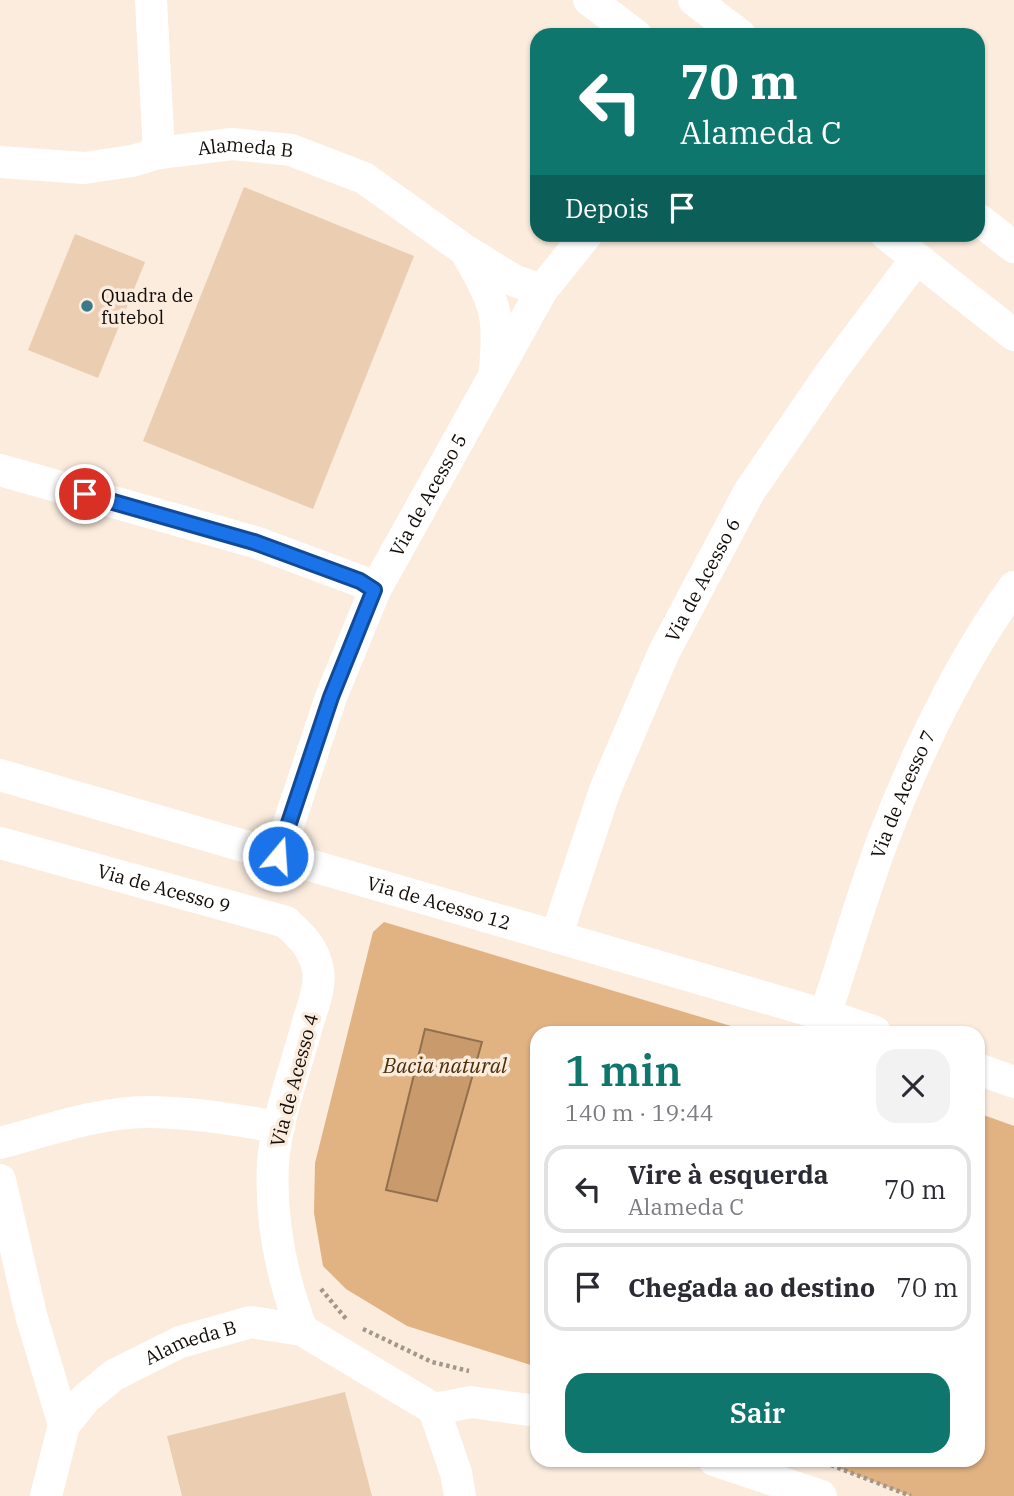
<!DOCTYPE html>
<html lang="pt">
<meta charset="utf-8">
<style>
:root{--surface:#fff;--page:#f2f2f3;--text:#2b2b33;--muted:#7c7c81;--line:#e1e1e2;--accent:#0f766e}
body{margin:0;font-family:"IBM Plex Serif",serif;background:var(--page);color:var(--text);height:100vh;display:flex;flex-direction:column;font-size:26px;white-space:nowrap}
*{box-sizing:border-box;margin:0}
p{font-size:23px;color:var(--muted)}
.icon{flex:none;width:38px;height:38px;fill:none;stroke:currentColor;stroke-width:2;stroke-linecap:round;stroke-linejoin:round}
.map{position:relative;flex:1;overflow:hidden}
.sheet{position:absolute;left:530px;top:1026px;width:455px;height:441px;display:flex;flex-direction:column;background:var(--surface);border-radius:21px;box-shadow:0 2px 5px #0004}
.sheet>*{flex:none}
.guide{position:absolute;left:530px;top:28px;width:455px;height:214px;border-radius:21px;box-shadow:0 2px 5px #0004;background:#0f766e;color:#fff;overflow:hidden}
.pin{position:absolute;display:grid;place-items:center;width:60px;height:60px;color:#fff;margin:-30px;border:4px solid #fff;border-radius:50%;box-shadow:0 2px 7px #0007}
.me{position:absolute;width:77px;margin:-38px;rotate:18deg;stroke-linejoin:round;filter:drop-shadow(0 0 5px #0008)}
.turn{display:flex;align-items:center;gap:24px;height:147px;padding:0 35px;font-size:32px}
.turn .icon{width:91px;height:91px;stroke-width:2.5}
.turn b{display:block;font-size:49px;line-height:60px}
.then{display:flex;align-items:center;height:66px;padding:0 35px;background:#0003;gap:14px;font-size:26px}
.round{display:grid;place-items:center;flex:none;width:74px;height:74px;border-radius:21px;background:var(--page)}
.overview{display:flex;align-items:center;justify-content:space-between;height:119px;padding:0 35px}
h1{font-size:42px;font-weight:600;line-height:52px;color:var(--accent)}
.primary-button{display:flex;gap:14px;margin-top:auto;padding:14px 35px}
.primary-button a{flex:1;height:80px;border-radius:21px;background:var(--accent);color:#fff;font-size:28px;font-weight:600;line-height:80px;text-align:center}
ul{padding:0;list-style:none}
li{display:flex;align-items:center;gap:21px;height:88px;margin:0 14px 10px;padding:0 21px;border:4px solid var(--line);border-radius:21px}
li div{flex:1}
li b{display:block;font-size:26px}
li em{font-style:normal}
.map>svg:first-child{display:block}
.green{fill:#ebcdb1}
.forest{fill:#e1b282}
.water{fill:#c99b6c;stroke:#92704e;stroke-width:2}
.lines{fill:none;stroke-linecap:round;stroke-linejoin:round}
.path{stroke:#a2978c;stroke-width:4.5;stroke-dasharray:3.5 3.5;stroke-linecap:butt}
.minor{stroke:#fff;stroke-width:32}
.route-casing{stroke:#114b97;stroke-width:18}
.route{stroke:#1a73e8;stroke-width:12}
.poi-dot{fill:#377a8a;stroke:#fbecde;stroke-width:2.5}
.labels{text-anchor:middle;stroke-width:7;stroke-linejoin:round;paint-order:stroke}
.street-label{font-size:19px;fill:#110c08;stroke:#fbecde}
.poi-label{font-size:19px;fill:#110c08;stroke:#fbecde;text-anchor:start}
.water-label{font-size:21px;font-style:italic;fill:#4d2d06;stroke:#fbecde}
</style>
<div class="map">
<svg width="1014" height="1496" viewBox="0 0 1014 1496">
<rect width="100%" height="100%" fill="#fbecde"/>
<g class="green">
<polygon points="244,187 414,256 313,509 143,441"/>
<polygon points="75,234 145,262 98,378 28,350"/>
<polygon points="345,1392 372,1496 182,1496 167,1436"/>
</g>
<g class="forest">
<polygon points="384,922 751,1032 537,1032 537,1367 407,1326 346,1289 323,1266 314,1213 315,1163 373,932"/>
<polygon points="978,1113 1014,1126 1014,1496 911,1496 818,1460 978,1460"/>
</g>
<polygon class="water" points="425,1029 482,1042 437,1201 386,1190"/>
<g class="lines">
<g class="path">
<polyline points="321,1289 347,1320"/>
<polyline points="363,1329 432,1362 469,1371"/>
<polyline points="818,1460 911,1496"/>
</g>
<g class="minor">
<polyline points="151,0 159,153"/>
<polyline points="589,0 636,35"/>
<polyline points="694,0 740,35"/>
<path id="s1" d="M0 162 84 168 132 161 159 153 232 144 291 150 364 178 466 251 515 281 542 290"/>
<polyline points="978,219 1014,247"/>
<polyline points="886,234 1014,335"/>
<path d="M466 252C476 270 487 287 493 307 499 328 496 351 495 372"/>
<polyline points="0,470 255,542 360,581 375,590"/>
<path id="s2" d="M0 775 825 1015 875 1032"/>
<path id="s3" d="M0 843 286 922C302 937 314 948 318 970 321 986 313 1007 308 1022 297 1065 276 1119 273 1163 270 1219 282 1278 302 1330"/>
<path id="s4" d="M278 856 331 697 375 590 542 290 587 234"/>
<path id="s5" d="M556 937 605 790 664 652 749 492 832 371 916 259"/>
<path id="s6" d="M825 1015C845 956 862 895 884 837 918 750 959 663 1014 587"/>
<polyline points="978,1069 1014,1082"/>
<path d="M0 1143C45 1131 100 1112 146 1112 191 1112 235 1120 279 1127"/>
<polyline points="0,1180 31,1315 64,1425"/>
<polyline points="434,1409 471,1402 537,1411"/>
<polyline points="434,1409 456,1473 460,1496"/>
<polyline points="714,1460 821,1496"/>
<path id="s7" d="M46 1496 64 1425 86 1398 114 1375 180 1342 251 1322 302 1330 434 1409"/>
</g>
</g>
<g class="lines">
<defs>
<polyline id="route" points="85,494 254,542 360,581 374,590 331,697 278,856"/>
</defs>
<use href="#route" class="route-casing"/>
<use href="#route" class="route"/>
</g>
<circle class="poi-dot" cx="87" cy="306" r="7"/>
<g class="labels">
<g class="street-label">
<text dy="7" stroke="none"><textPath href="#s1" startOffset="248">Alameda B</textPath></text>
<text dy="7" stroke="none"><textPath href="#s4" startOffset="392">Via de Acesso 5</textPath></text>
<text dy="7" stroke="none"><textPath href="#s5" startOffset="387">Via de Acesso 6</textPath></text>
<text dy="7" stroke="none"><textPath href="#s6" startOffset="234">Via de Acesso 7</textPath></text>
<text dy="7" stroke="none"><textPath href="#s3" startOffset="170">Via de Acesso 9</textPath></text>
<text dy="7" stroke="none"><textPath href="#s2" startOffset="457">Via de Acesso 12</textPath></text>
<text transform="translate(294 1080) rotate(-75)" y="7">Via de Acesso 4</text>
<text dy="7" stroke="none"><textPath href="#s7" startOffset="228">Alameda B</textPath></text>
</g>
<g class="poi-label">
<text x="101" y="302">Quadra de<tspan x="101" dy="22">futebol</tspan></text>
</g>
<g class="water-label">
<text x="445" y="1073">Bacia natural</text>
</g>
</g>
</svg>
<div class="pin" style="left:85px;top:494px;background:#d93025"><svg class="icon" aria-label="arrive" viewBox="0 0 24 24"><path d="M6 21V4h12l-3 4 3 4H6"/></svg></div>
<svg class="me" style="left:278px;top:856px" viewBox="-20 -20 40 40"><circle r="17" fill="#1a73e8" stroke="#fff" stroke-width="3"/><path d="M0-11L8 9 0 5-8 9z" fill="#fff"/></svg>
<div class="guide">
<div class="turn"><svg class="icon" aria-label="left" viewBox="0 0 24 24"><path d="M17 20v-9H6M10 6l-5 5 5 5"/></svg><div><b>70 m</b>Alameda C</div></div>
<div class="then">Depois<svg class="icon" aria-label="arrive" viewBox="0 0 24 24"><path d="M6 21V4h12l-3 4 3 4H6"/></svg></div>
</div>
<section class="sheet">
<div class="overview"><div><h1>1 min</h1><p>140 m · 19:44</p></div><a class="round"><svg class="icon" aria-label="close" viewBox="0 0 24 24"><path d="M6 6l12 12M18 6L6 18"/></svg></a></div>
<ul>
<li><svg class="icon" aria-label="left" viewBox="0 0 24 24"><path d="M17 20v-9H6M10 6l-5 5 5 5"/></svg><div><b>Vire à esquerda</b><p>Alameda C</p></div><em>70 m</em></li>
<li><svg class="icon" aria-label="arrive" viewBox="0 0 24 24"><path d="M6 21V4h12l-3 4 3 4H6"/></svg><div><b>Chegada ao destino</b></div><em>70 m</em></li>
</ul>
<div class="primary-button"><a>Sair</a></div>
</section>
</div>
